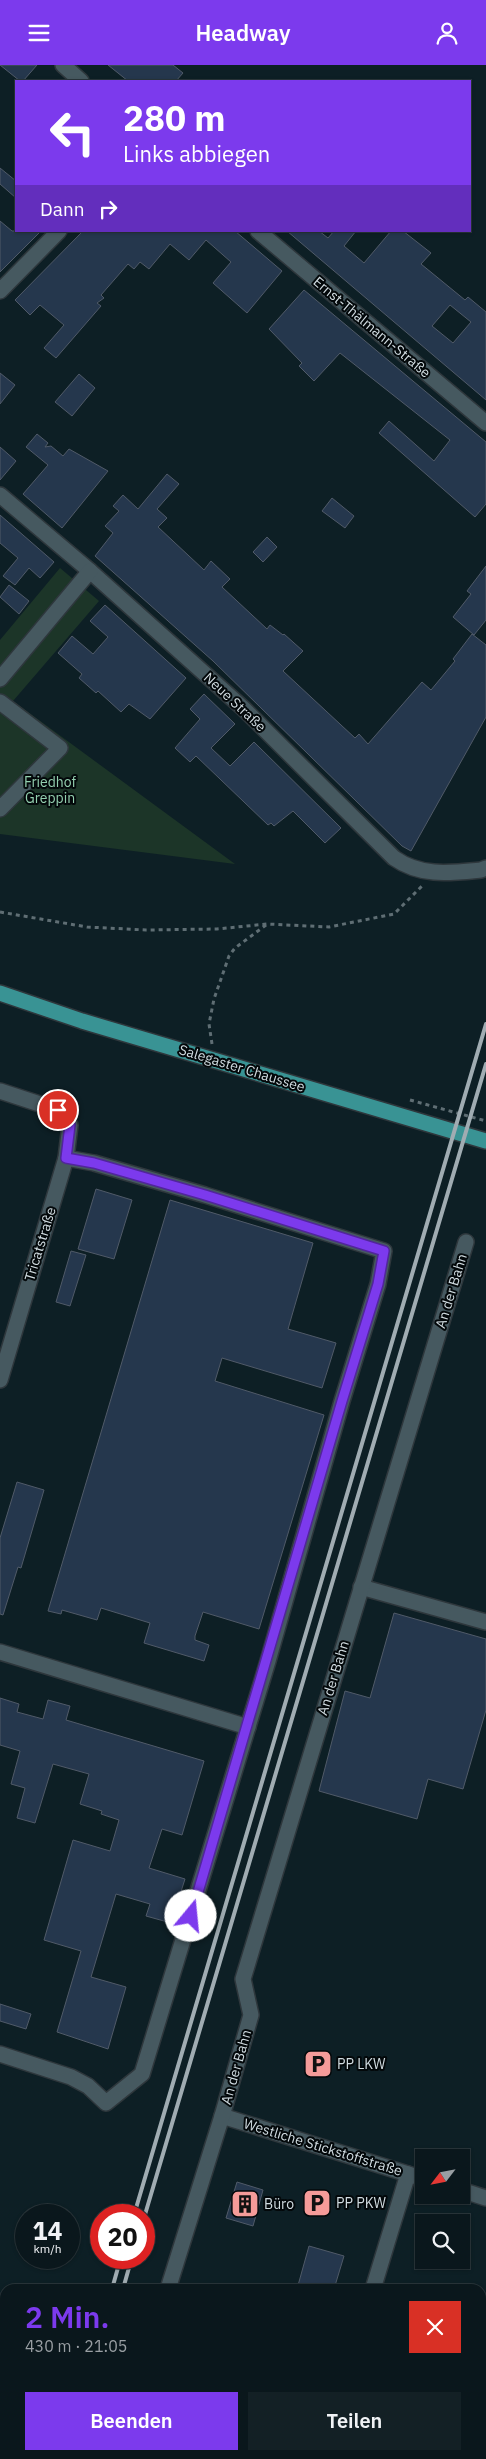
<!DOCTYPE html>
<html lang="de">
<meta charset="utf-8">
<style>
:root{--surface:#0a171c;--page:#132025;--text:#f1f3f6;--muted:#999fa3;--line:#2a363b;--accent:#7c3aed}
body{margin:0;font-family:"IBM Plex Sans",sans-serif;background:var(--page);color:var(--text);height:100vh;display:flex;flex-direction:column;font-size:19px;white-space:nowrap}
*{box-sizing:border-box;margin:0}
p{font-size:16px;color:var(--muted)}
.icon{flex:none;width:28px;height:28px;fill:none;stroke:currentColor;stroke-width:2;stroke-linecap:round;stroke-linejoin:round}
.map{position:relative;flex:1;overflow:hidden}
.drawer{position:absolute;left:0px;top:2219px;width:486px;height:176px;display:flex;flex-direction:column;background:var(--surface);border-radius:15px 15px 0 0;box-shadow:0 1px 4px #0004,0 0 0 1px var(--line)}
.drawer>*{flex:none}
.banner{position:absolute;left:15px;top:15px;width:456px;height:152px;border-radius:0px;box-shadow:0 1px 4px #0004,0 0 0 1px var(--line);background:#7c3aed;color:#fff;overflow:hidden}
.needle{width:32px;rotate:238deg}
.buttons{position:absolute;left:415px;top:2084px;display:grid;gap:10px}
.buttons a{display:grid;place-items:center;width:55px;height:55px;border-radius:0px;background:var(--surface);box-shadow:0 1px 4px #0004,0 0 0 1px var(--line);font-size:25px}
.speed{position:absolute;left:15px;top:2139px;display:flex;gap:10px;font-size:25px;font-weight:700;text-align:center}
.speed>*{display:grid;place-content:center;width:65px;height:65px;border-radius:50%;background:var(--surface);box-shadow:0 1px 4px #0004,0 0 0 1px var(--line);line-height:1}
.speed small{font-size:12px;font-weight:400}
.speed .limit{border:8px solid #d22;background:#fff;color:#111}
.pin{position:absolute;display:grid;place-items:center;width:42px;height:42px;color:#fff;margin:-21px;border:2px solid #fff;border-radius:50%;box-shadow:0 1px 5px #0007}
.me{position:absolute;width:55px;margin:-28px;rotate:17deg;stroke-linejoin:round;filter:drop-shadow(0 0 4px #0008)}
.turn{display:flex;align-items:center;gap:18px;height:105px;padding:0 25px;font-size:22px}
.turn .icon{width:65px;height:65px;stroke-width:2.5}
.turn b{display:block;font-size:35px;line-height:42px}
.then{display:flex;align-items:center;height:48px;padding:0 25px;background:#0003;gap:10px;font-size:19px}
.round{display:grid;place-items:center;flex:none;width:52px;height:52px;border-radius:0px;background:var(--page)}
.headline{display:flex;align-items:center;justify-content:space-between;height:85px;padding:0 25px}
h1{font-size:30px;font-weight:600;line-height:38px;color:var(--accent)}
.button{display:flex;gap:10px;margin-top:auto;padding:10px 25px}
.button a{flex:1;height:58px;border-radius:0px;background:var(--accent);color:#fff;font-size:20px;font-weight:600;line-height:58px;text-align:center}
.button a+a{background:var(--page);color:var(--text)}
header{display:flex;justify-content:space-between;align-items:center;height:65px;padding:0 25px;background:var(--accent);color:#fff;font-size:22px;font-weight:600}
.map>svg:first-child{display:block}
.green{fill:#1c3528}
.building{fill:#25374d;stroke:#505a68;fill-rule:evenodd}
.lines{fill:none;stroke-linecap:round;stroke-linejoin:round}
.minor-casing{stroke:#2e373c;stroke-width:18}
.major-casing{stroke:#2e373c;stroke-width:18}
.path{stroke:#5f6e74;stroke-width:3;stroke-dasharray:4 4;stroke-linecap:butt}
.minor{stroke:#465960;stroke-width:15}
.major{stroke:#399394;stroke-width:15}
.rail{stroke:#a0acb2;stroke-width:4}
.route-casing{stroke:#51269a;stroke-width:12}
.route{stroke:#7c3aed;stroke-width:9}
.labels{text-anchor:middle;stroke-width:4;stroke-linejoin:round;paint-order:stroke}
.street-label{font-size:14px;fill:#d1dce1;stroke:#03080a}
.park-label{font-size:14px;fill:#94d0b0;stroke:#03080a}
.poi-label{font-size:14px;fill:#d1dce1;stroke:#03080a;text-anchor:start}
</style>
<header><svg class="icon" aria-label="menu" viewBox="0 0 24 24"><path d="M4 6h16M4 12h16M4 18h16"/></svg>Headway<svg class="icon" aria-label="person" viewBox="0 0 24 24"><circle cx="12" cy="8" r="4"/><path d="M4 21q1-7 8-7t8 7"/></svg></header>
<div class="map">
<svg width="486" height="2394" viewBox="0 0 486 2394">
<rect width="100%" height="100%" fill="#0d1f25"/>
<polygon class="green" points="60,503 99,536 13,636 235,799 0,769 0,575"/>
<g class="building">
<polygon points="0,0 37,0 23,16 20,16"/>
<polygon points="108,0 173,0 183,8 176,16 128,16"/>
<polygon points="0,103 16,116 16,133 0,119"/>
<polygon points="0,156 12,166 41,166 0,207"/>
<polygon points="83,166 235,166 282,206 247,248 213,218 231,197 206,175 189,195 170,179 149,204 140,197 134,204 128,199 101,230 104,233 97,238 101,241 56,293 44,283 64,260 40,240 30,250 15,235"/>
<path d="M287 166H319L328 173 334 166H356L344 181 364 198 391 166H403L431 188 421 199 465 235 468 232 486 247V335ZM450 240 471 257 453 278 432 261Z"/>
<polygon points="304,225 486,377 486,439 475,452 379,368 389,356 434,396 450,375 340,288 314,316 299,301 302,298 269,264"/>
<polygon points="0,308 15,320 0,339"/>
<polygon points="79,309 95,323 72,351 55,337"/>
<polygon points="37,369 48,378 45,382 51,381 63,391 69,384 108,406 62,463 23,429 48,400 26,382"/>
<polygon points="0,382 16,396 0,415"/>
<polygon points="167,409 179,419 157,444 167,453 158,462 204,505 211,496 230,514 222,522 267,564 270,560 283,570 284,569 303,586 283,606 355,673 359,669 368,679 422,617 431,625 455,596 453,594 472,569 486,580 486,652 411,786 402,781 213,596 95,491 113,468 105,461 119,446 113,441 123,430 138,444"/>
<polygon points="332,433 354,451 345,463 322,446"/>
<polygon points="0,450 54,497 40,513 29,503 15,520 3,511 18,493 0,478"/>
<polygon points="267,472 277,482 263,497 253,487"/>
<polygon points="486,501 486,555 474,570 453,552 471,529 467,526"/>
<polygon points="9,520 29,536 19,549 0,532"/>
<polygon points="105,540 186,613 150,654 129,639 121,647 98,626 96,628 79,613 82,609 58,588 72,571 93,589 108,572 90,556"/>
<polygon points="204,629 235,659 211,683 230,701 254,677 341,763 325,778 293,746 274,761 271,758 268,760 196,691 190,697 175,683 200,654 190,644"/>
<polygon points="96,1124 132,1135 114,1194 78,1184"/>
<polygon points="170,1135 313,1178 288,1264 336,1278 322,1323 222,1293 215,1316 324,1350 259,1564 203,1547 195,1571 195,1575 209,1580 204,1596 144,1578 150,1558 101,1543 97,1555 62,1545 61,1549 48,1546"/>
<polygon points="71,1186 86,1190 70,1241 56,1237"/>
<polygon points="17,1417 44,1425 21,1503 18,1502 3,1550 0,1549 0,1473"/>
<polygon points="394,1548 486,1574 486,1645 463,1724 428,1714 417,1754 319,1726 345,1626 370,1633"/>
<polygon points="0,1633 19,1639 17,1647 43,1654 48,1635 70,1641 66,1655 204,1696 182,1770 162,1764 149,1803 185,1814 171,1858 146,1851 150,1839 116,1829 91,1912 126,1922 108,1984 57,1967 81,1886 44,1875 73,1775 110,1786 119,1755 101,1749 102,1746 80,1739 89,1709 53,1699 35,1758 17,1753 25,1723 11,1719 20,1686 0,1680"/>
<polygon points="0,1939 31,1949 26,1964 0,1956"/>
<polygon points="237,2117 263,2125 253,2161 226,2153"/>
<polygon points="309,2181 344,2191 334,2224 297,2224"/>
</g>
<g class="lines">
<defs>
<g id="minor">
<polyline points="63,0 81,16"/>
<polyline points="258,166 486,358"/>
<polyline points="0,226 59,166"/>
<path d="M0 430 90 506 243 643 394 793C421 812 450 808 481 805L486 803"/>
<polyline points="0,614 90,506"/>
<polyline points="0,637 60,683 0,744"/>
<polyline points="0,1026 58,1045 70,1060 66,1093 0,1315"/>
<polyline points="361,1522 486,1557"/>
<polyline points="0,1587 248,1662"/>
<polyline points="0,1989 71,2012 88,2021 106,2038 142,2009 268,1596 342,1336 378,1219 384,1186 205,1130 94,1098 66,1093"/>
<polyline points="222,2051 424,2114"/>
<polyline points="461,2125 486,2133"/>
<polyline points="168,2224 222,2051 251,1950 243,1914 466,1177"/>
<polyline points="373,2224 408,2109"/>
<polyline points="116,2394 117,2390"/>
<polyline points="187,2394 188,2390"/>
<polyline points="262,2394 263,2390"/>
<polyline points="276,2394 277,2390"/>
<polyline points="322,2394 323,2390"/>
<polyline points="402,2394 403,2390"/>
</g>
<polyline id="major" points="0,928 82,956 486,1076"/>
</defs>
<use href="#minor" class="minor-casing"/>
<use href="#major" class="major-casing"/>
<g class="path">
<polyline points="0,847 87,862 146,865 217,864 267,859 329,862 394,849 422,821"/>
<polyline points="212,979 209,959 214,934 229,891 235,883 266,860"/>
<polyline points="410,1035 486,1056"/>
</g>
<use href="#minor" class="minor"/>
<use href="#major" class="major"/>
<g class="rail">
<polyline points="134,2150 486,959"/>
<polyline points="144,2153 486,999"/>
<polyline points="112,2224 121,2192"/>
<polyline points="123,2224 132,2192"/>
<polyline points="62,2394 63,2390"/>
<polyline points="72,2394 74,2390"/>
</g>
</g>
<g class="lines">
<defs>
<polyline id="route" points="58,1045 70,1060 66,1093 94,1098 205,1130 384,1186 378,1219 342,1336 191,1851"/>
</defs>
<use href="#route" class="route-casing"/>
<use href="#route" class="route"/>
</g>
<defs>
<symbol id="parking-square" viewBox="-11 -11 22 22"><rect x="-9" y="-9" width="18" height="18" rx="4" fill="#f59b99" stroke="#03080a"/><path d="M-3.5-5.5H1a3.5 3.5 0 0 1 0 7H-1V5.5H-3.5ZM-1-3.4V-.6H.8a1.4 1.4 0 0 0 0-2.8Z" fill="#111"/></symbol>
<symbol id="building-square" viewBox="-11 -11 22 22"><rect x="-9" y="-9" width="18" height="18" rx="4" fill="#f59b99" stroke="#03080a"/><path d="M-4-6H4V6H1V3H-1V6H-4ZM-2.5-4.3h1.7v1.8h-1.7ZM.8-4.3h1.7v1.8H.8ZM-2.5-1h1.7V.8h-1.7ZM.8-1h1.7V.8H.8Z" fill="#111"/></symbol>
</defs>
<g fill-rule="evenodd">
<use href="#parking-square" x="302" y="1983" width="32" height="32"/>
<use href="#parking-square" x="301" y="2122" width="32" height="32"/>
<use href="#building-square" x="229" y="2123" width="32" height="32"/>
</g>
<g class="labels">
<g class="street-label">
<text transform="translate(372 262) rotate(40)" y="5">Ernst-Thälmann-Straße</text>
<text transform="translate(235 637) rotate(43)" y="5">Neue Straße</text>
<text transform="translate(242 1003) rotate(17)" y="5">Salegaster Chaussee</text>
<text transform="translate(40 1179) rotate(-73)" y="5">Tricatstraße</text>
<text transform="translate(451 1226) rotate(-73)" y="5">An der Bahn</text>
<text transform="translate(333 1613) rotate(-73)" y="5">An der Bahn</text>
<text transform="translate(236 2002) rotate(-74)" y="5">An der Bahn</text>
<text transform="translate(323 2082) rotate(17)" y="5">Westliche Stickstoffstraße</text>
</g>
<g class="park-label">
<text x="50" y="722">Friedhof<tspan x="50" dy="16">Greppin</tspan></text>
</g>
<g class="poi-label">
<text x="337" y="2004">PP LKW</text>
<text x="336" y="2143">PP PKW</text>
<text x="264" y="2144">Büro</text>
</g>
</g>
</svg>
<div class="buttons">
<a><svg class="needle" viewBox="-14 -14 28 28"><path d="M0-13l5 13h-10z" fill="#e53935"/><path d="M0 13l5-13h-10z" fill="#999fa3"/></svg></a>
<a><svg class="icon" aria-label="search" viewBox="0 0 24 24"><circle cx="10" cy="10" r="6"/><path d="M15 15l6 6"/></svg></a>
</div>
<div class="speed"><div>14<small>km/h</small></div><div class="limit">20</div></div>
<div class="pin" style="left:58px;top:1045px;background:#d93025"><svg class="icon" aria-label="arrive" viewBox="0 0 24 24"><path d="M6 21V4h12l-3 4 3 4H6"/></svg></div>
<svg class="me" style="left:191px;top:1851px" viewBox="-20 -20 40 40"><circle r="19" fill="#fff"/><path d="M0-13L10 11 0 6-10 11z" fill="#7c3aed"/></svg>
<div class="banner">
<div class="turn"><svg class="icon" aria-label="left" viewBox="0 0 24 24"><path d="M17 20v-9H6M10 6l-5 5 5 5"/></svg><div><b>280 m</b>Links abbiegen</div></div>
<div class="then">Dann<svg class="icon" aria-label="right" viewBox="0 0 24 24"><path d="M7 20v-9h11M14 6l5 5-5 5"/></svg></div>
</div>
<section class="drawer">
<div class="headline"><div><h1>2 Min.</h1><p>430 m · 21:05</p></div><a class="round" style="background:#d93025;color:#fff"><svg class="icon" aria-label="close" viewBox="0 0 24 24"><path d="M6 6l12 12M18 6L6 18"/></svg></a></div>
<div class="button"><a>Beenden</a><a>Teilen</a></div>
</section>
</div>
